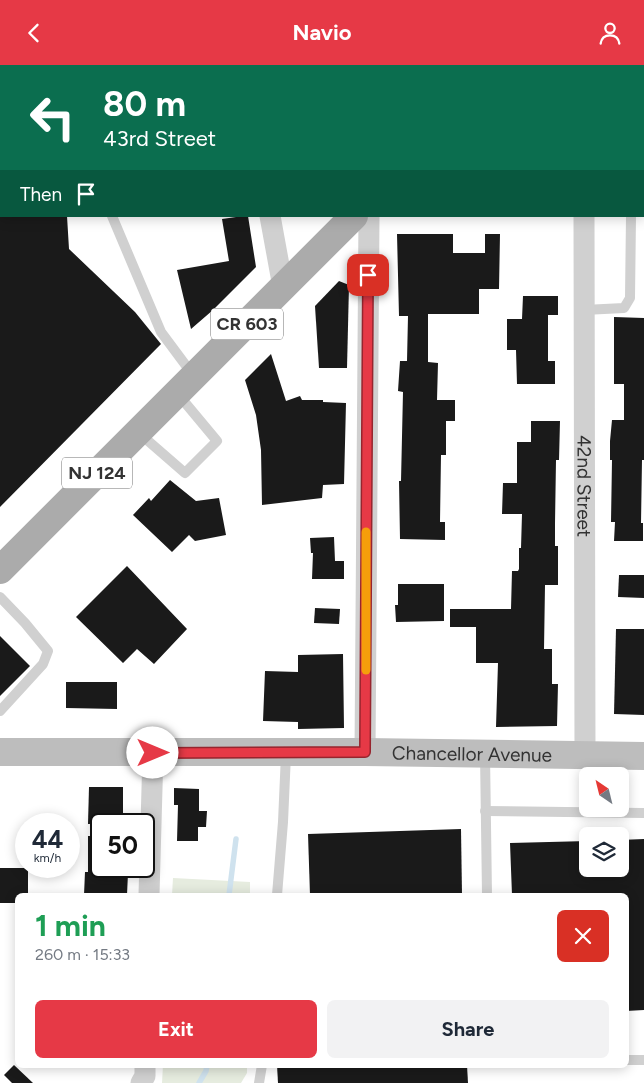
<!DOCTYPE html>
<meta charset="utf-8">
<style>
:root{--surface:#fff;--page:#f2f2f3;--text:#1f2937;--muted:#747a83;--accent:#e63946}
body{margin:0;font-family:Figtree,sans-serif;background:var(--page);color:var(--text);height:100vh;display:flex;flex-direction:column;font-size:19px;white-space:nowrap}
*{box-sizing:border-box;margin:0}
p{font-size:16px;color:var(--muted)}
.icon{flex:none;width:28px;height:28px;fill:none;stroke:currentColor;stroke-width:2;stroke-linecap:round;stroke-linejoin:round}
.map{position:relative;flex:1;overflow:hidden}
.panel{position:absolute;left:15px;top:828px;width:614px;height:175px;display:flex;flex-direction:column;background:var(--surface);border-radius:8px;box-shadow:0 2px 12px #0003}
.panel>*{flex:none}
.top-card{position:absolute;left:0px;top:0px;width:645px;height:152px;box-shadow:0 2px 12px #0003;background:#0b6e4f;color:#fff;overflow:hidden}
.needle{width:32px;rotate:325deg}
.tools{position:absolute;left:579px;top:702px;display:grid;gap:10px}
.tools a{display:grid;place-items:center;width:50px;height:50px;border-radius:8px;background:var(--surface);box-shadow:0 2px 12px #0003;font-size:25px}
.speed{position:absolute;left:15px;top:748px;display:flex;gap:10px;font-size:25px;font-weight:700;text-align:center}
.speed>*{display:grid;place-content:center;width:65px;height:65px;border-radius:50%;background:var(--surface);box-shadow:0 2px 12px #0003;line-height:1}
.speed small{font-size:12px;font-weight:400}
.speed .limit{border:2px solid #111;border-radius:8px;background:#fff;color:#111}
.pin{position:absolute;display:grid;place-items:center;width:42px;height:42px;color:#fff;margin:-21px;border-radius:10px;box-shadow:0 2px 8px #0006}
.me{position:absolute;width:55px;margin:-28px;rotate:90deg;stroke-linejoin:round;filter:drop-shadow(0 0 4px #0008)}
.turn{display:flex;align-items:center;gap:18px;height:105px;padding:0 20px;font-size:22px}
.turn .icon{width:65px;height:65px;stroke-width:2.5}
.turn b{display:block;font-size:35px;line-height:42px}
.then{display:flex;align-items:center;height:48px;padding:0 20px;background:#0003;gap:10px;font-size:19px}
.round{display:grid;place-items:center;flex:none;width:52px;height:52px;border-radius:8px;background:var(--page)}
.head{display:flex;align-items:center;justify-content:space-between;height:85px;padding:0 20px}
h1{font-size:30px;font-weight:700;line-height:38px;color:#1e9e55}
.action{display:flex;gap:10px;margin-top:auto;padding:10px 20px}
.action a{flex:1;height:58px;border-radius:8px;background:var(--accent);color:#fff;font-size:20px;font-weight:700;line-height:58px;text-align:center}
.action a+a{background:var(--page);color:var(--text)}
header{display:flex;justify-content:space-between;align-items:center;height:65px;padding:0 20px;background:var(--accent);color:#fff;font-size:22px;font-weight:700}
.map>svg:first-child{display:block}
.green{fill:#e6ecdf}
.lines{fill:none;stroke-linecap:round;stroke-linejoin:round}
.stream{stroke:#cfe2ee;stroke-width:5.5}
.building{fill:#1a1a1a}
.service{stroke:#d0d0d0;stroke-width:10}
.minor{stroke:#d0d0d0;stroke-width:21}
.secondary{stroke:#bdbdbd;stroke-width:28}
.primary{stroke:#ababab;stroke-width:28}
.route-casing{stroke:#96252e;stroke-width:12}
.route{stroke:#e63946;stroke-width:9}
.slow{stroke:#f59e0b;stroke-width:9}
.labels{text-anchor:middle;stroke-width:5;stroke-linejoin:round;paint-order:stroke}
.shield{fill:#fff;stroke:#707070;stroke-width:1}
.shield-label{font-size:18px;font-weight:bold;fill:#333}
.street-label{font-size:19px;fill:#333;stroke:#fff}
</style>
<header><svg class="icon" aria-label="back" viewBox="0 0 24 24"><path d="M15 5l-7 7 7 7"/></svg>Navio<svg class="icon" aria-label="person" viewBox="0 0 24 24"><circle cx="12" cy="8" r="4"/><path d="M4 21q1-7 8-7t8 7"/></svg></header>
<div class="map">
<svg width="644" height="1018" viewBox="0 0 644 1018">
<rect width="100%" height="100%" fill="#fff"/>
<g class="green">
<polygon points="173,813 250,817 250,830 172,830"/>
<polygon points="163,1000 247,1000 247,1008 241,1018 162,1018"/>
</g>
<g class="lines">
<g class="stream">
<polyline points="229,830 236,774"/>
<polyline points="199,1018 206,1006 207,1000"/>
</g>
</g>
<g class="building">
<polygon points="0,151 67,151 69,184 135,247 161,279 0,442"/>
<polygon points="243,151 248,151 256,202 213,245 191,264 177,205 229,196 222,154"/>
<polygon points="397,169 453,169 453,188 485,188 485,169 500,169 499,224 479,224 479,249 428,249 428,297 438,298 437,335 455,335 455,356 446,356 446,390 441,390 440,457 445,457 445,475 400,474 399,416 401,416 403,327 398,326 400,296 407,296 408,251 399,251"/>
<polygon points="339,216 349,220 347,303 319,303 315,241"/>
<polygon points="523,231 558,231 558,250 548,250 548,296 555,296 555,319 517,319 516,285 507,285 507,254 522,254"/>
<polygon points="614,252 644,253 644,395 642,395 641,458 643,458 643,476 614,476 615,457 611,457 612,395 610,395 610,376 612,355 624,355 624,319 614,319"/>
<polygon points="271,289 286,336 300,331 302,335 323,335 323,337 346,338 344,419 323,420 322,433 262,440 261,385 256,350 245,315"/>
<polygon points="531,356 560,356 559,395 556,395 555,458 555,481 558,481 558,520 545,520 544,584 552,584 552,619 558,619 557,661 496,662 498,598 476,598 476,562 450,562 450,544 511,544 512,506 518,506 519,504 519,483 521,483 522,449 502,449 503,418 517,418 517,377 531,377"/>
<polygon points="170,415 196,436 219,433 226,470 195,476 189,470 172,487 133,450 149,433 151,436"/>
<polygon points="334,472 335,496 344,496 344,514 312,514 313,488 311,488 310,473"/>
<polygon points="127,501 187,564 154,599 137,584 123,598 76,552"/>
<polygon points="619,510 644,510 644,533 618,532"/>
<polygon points="398,519 444,519 444,556 396,557 395,540 398,540"/>
<polygon points="315,543 340,544 339,559 314,558"/>
<polygon points="616,564 644,564 644,650 614,649"/>
<polygon points="0,571 30,601 0,631"/>
<polygon points="343,589 344,663 298,664 298,657 263,656 265,606 298,607 298,590"/>
<polygon points="66,617 117,617 117,644 66,643"/>
<polygon points="89,722 123,722 123,758 88,759"/>
<polygon points="174,723 199,724 199,746 207,746 206,762 198,762 198,776 177,776 178,740 174,740"/>
<polygon points="461,764 462,830 310,830 308,769"/>
<polygon points="88,771 101,771 101,801 124,801 124,808 128,808 127,830 84,830 85,807 88,807"/>
<polygon points="644,774 644,945 626,946 626,830 512,830 510,778 588,776 588,804 620,804 620,775"/>
<polygon points="0,803 28,803 28,830 18,830 18,838 0,838"/>
<polygon points="14,1000 33,1018 12,1018 4,1010"/>
<polygon points="277,1000 467,1000 468,1018 278,1018"/>
</g>
<g class="lines">
<g class="service">
<polyline points="0,17 1,17"/>
<polyline points="112,151 161,267 193,310"/>
<polyline points="584,245 624,243 630,233 631,151"/>
<polyline points="139,368 185,408 217,376 177,328"/>
<polyline points="0,532 25,558 48,586 43,599 0,646"/>
<polyline points="485,689 487,830"/>
<polyline points="485,746 643,748"/>
<polyline points="277,830 283,757 286,689"/>
<polyline points="626,995 644,995"/>
<polyline points="259,1018 262,1000"/>
</g>
<g class="minor">
<polyline points="243,0 243,1"/>
<polyline points="453,0 453,1"/>
<polyline points="588,1 588,0"/>
<polyline points="270,151 283,222"/>
<path id="s1" d="M584 151 585 690"/>
<polyline points="365,687 369,151"/>
<polyline points="149,830 153,688"/>
<polyline points="141,1018 145,1011 145,1000"/>
</g>
<path class="secondary" id="s2" d="M0 687H365L644 691"/>
<g class="primary">
<polyline points="504,1 505,0"/>
<polyline points="0,505 354,151"/>
</g>
</g>
<g class="lines">
<defs>
<polyline id="route" points="153,688 365,687 368,210"/>
</defs>
<use href="#route" class="route-casing"/>
<use href="#route" class="route"/>
<polyline class="slow" points="366,605 366,467"/>
</g>
<g class="labels">
<g class="shield">
<rect x="211" y="243.5" width="72" height="31" rx="4"/>
<rect x="62" y="392.5" width="70" height="31" rx="4"/>
</g>
<g class="shield-label">
<text x="247" y="265">CR 603</text>
<text x="97" y="414">NJ 124</text>
</g>
<g class="street-label">
<text dy="7" stroke="none"><textPath href="#s1" startOffset="270">42nd Street</textPath></text>
<text dy="7" stroke="none"><textPath href="#s2" startOffset="472">Chancellor Avenue</textPath></text>
</g>
</g>
</svg>
<div class="tools">
<a><svg class="needle" viewBox="-14 -14 28 28"><path d="M0-13l5 13h-10z" fill="#e53935"/><path d="M0 13l5-13h-10z" fill="#747a83"/></svg></a>
<a><svg class="icon" aria-label="layers" viewBox="0 0 24 24"><path d="M12 4l9 5-9 5-9-5zM3 14l9 5 9-5"/></svg></a>
</div>
<div class="speed"><div>44<small>km/h</small></div><div class="limit">50</div></div>
<div class="pin" style="left:368px;top:210px;background:#d93025"><svg class="icon" aria-label="arrive" viewBox="0 0 24 24"><path d="M6 21V4h12l-3 4 3 4H6"/></svg></div>
<svg class="me" style="left:153px;top:688px" viewBox="-20 -20 40 40"><circle r="19" fill="#fff"/><path d="M0-13L10 11 0 6-10 11z" fill="#e63946"/></svg>
<div class="top-card">
<div class="turn"><svg class="icon" aria-label="left" viewBox="0 0 24 24"><path d="M17 20v-9H6M10 6l-5 5 5 5"/></svg><div><b>80 m</b>43rd Street</div></div>
<div class="then">Then<svg class="icon" aria-label="arrive" viewBox="0 0 24 24"><path d="M6 21V4h12l-3 4 3 4H6"/></svg></div>
</div>
<section class="panel">
<div class="head"><div><h1>1 min</h1><p>260 m · 15:33</p></div><a class="round" style="background:#d93025;color:#fff"><svg class="icon" aria-label="close" viewBox="0 0 24 24"><path d="M6 6l12 12M18 6L6 18"/></svg></a></div>
<div class="action"><a>Exit</a><a>Share</a></div>
</section>
</div>
